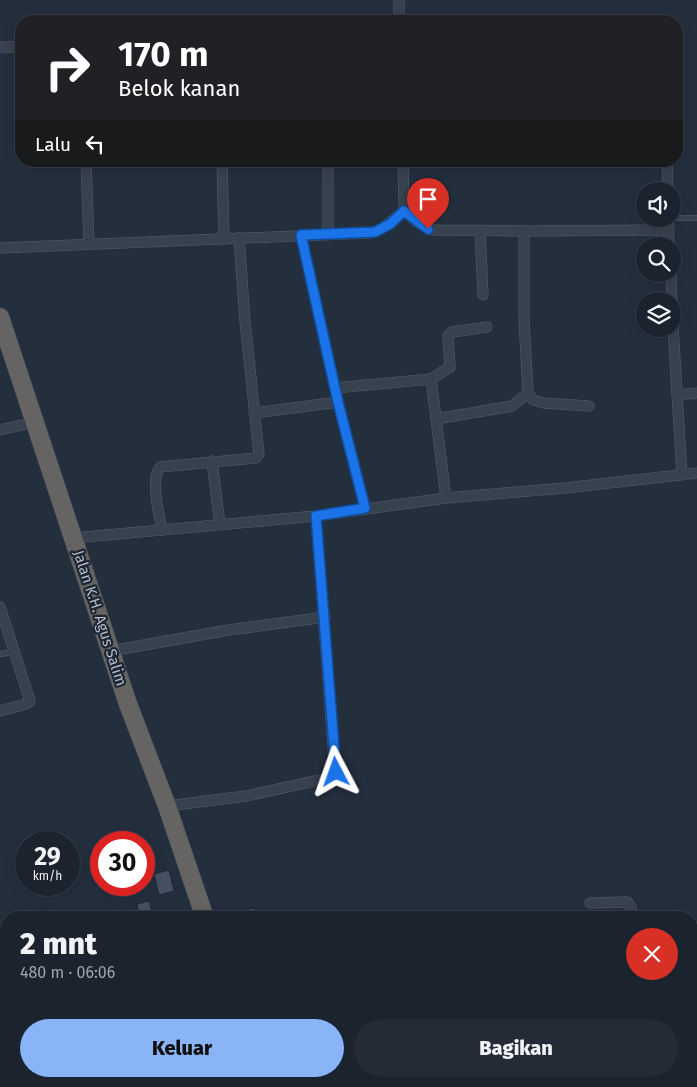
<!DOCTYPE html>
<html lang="id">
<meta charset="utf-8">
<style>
:root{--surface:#1b232e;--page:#242b36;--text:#f1f3f6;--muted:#a0a4aa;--line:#39404a;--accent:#8ab4f8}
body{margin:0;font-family:"Fira Sans",sans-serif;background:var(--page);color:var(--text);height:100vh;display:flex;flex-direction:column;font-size:19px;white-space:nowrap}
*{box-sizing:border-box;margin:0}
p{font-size:16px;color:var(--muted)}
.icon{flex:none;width:28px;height:28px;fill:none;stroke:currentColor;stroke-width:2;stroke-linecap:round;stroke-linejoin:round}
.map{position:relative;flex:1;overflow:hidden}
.side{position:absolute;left:0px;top:911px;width:698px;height:176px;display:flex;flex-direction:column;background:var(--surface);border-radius:20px 20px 0 0;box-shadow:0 2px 12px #0003,0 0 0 1px var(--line)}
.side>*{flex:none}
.banner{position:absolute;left:15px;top:15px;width:668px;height:152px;border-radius:20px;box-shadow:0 2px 12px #0003,0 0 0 1px var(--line);background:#202124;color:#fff;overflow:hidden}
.tools{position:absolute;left:636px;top:182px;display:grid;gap:10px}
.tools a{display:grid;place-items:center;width:45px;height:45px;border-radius:50%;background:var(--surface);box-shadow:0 2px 12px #0003,0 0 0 1px var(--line);font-size:25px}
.speed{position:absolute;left:15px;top:831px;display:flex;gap:10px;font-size:25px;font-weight:700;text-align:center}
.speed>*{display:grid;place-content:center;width:65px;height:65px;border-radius:50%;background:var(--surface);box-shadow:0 2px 12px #0003,0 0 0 1px var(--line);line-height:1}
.speed small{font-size:12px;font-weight:400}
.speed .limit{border:8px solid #d22;background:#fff;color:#111}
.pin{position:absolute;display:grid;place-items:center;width:42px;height:42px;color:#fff;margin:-51px -21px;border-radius:50% 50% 50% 0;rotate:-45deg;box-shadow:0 0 5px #0007}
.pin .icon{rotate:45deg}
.me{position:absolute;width:55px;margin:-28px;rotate:356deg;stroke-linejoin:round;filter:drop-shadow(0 0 4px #0008)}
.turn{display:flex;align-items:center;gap:18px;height:105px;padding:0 20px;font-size:22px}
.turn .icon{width:65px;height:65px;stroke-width:2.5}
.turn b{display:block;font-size:35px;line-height:42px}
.then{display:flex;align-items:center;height:48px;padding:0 20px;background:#0003;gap:10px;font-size:19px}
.round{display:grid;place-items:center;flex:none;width:52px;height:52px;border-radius:26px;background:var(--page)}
.headline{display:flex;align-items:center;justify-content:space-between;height:85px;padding:0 20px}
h1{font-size:30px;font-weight:800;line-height:38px}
.button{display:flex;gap:10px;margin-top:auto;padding:10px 20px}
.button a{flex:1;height:58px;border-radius:30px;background:var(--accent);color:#111;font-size:20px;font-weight:800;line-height:58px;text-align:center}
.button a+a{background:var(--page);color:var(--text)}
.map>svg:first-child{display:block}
.building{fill:#455162;stroke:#1f2835}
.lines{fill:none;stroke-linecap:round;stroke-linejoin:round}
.service-casing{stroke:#565f6c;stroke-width:6}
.minor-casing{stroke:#565f6c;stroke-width:11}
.secondary-casing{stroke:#565f6c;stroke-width:16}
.trunk-casing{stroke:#434c59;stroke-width:19}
.service{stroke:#38414e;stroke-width:5}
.minor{stroke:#38414e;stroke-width:10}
.secondary{stroke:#465061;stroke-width:15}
.trunk{stroke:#656462;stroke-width:18}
.route-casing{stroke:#114b97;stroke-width:12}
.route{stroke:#1a73e8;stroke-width:9}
.labels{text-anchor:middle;stroke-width:4.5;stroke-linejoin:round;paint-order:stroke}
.street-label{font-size:15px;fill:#b4bcc9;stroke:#1d2633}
</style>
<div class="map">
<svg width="697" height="1087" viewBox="0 0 697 1087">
<rect width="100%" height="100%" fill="#242f3e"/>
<g class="building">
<polygon points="21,58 21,77 16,78 14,59"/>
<polygon points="169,870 174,891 159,895 154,874"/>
<polygon points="149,901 153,918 140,918 137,904"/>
<polygon points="254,908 256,918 245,918 244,910"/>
<polygon points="0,978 2,978 2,987 6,987 6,997 0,997"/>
<polygon points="691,990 697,991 697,1055 691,1055"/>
<polygon points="6,1006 6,1020 0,1020 0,1007"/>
<polygon points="0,1064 3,1064 4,1087 0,1087"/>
<polygon points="148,1081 167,1081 167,1087 149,1087"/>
<polygon points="185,1081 197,1081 198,1087 186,1087"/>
</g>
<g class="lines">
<defs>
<g id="service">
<polyline points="672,218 697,218"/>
<polyline points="0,654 14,652"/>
</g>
<g id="minor">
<polyline points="399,21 399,0"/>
<polyline points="0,47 21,47"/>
<polyline points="86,161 89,244"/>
<polyline points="222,161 224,239"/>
<polyline points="403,161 404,211"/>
<polyline points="667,161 668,191"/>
<polyline points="668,219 669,246"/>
<polyline points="480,230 483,295"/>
<polyline points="328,234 328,161"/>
<polyline points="301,235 338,402 365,508"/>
<path d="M0 248 369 233 380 230 404 211C414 219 422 228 435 230L524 231 669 230"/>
<polyline points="671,274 672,301"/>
<polyline points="672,310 682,475"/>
<polyline points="431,379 450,367 448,336 452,332 487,327"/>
<polyline points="335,388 431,379 446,498"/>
<polyline points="528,393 533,400 544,403 589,406"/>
<polyline points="677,395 697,393"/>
<polyline points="254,413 338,402"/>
<polyline points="436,419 512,406 528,393 524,319 524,231"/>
<polyline points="0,430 35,422"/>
<polyline points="212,461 220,525"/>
<path d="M162 530C159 514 150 480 160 467L256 458 259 454 245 321 239 238"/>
<polyline points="73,538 316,516 446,498 565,488 697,473"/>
<polyline points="0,607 30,701 26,704 0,711"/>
<polyline points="110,651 229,630 325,617"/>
<polyline points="167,806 246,796 333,777 335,775 316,516"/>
<polyline points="590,903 627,902 631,907 632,918"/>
<polyline points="606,1081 606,1087"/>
<polyline points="98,1087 98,1081"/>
<polyline points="325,1087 325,1081"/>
<polyline points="440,1087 440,1081"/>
<polyline points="537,1087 537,1081"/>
<polyline points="695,1087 695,1060"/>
</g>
<g id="secondary">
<polyline points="0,1039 6,1039"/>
<polyline points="691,1060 697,1060"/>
</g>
<g id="trunk">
<polyline points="0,317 128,704 167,806 205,918"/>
<polyline points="261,1081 262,1087"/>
</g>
</defs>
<use href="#service" class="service-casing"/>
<use href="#minor" class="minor-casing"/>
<use href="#secondary" class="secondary-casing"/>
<use href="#trunk" class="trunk-casing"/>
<use href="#service" class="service"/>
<use href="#minor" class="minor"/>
<use href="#secondary" class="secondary"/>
<use href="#trunk" class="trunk"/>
</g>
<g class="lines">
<defs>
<polyline id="route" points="336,772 316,516 365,508 338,402 301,235 375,232 390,224 404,211 428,229"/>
</defs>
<use href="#route" class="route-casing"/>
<use href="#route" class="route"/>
</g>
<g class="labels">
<g class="street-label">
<text transform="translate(100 618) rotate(72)" y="5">Jalan K.H. Agus Salim</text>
</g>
</g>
</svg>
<div class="tools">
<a><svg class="icon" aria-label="sound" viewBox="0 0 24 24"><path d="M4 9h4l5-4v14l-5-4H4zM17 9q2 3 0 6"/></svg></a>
<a><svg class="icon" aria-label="search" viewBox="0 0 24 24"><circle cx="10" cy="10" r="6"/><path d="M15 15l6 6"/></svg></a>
<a><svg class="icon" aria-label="layers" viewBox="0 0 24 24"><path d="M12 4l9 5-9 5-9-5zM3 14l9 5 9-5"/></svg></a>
</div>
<div class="speed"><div>29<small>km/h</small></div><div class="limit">30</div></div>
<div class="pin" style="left:428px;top:229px;background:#d93025"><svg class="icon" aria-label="arrive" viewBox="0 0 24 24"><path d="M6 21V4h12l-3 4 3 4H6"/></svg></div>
<svg class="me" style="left:336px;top:772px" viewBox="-20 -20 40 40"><path d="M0-17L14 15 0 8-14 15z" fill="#1a73e8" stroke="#fff" stroke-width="4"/></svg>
<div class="banner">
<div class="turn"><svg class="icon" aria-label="right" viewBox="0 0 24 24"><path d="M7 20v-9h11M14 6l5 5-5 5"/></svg><div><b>170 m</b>Belok kanan</div></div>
<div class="then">Lalu<svg class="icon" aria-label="left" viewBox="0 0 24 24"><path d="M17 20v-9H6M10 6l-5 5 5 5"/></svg></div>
</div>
<section class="side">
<div class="headline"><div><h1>2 mnt</h1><p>480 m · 06:06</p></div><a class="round" style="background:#d93025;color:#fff"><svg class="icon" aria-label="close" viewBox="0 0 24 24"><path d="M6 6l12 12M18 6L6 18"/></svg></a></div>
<div class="button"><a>Keluar</a><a>Bagikan</a></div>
</section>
</div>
